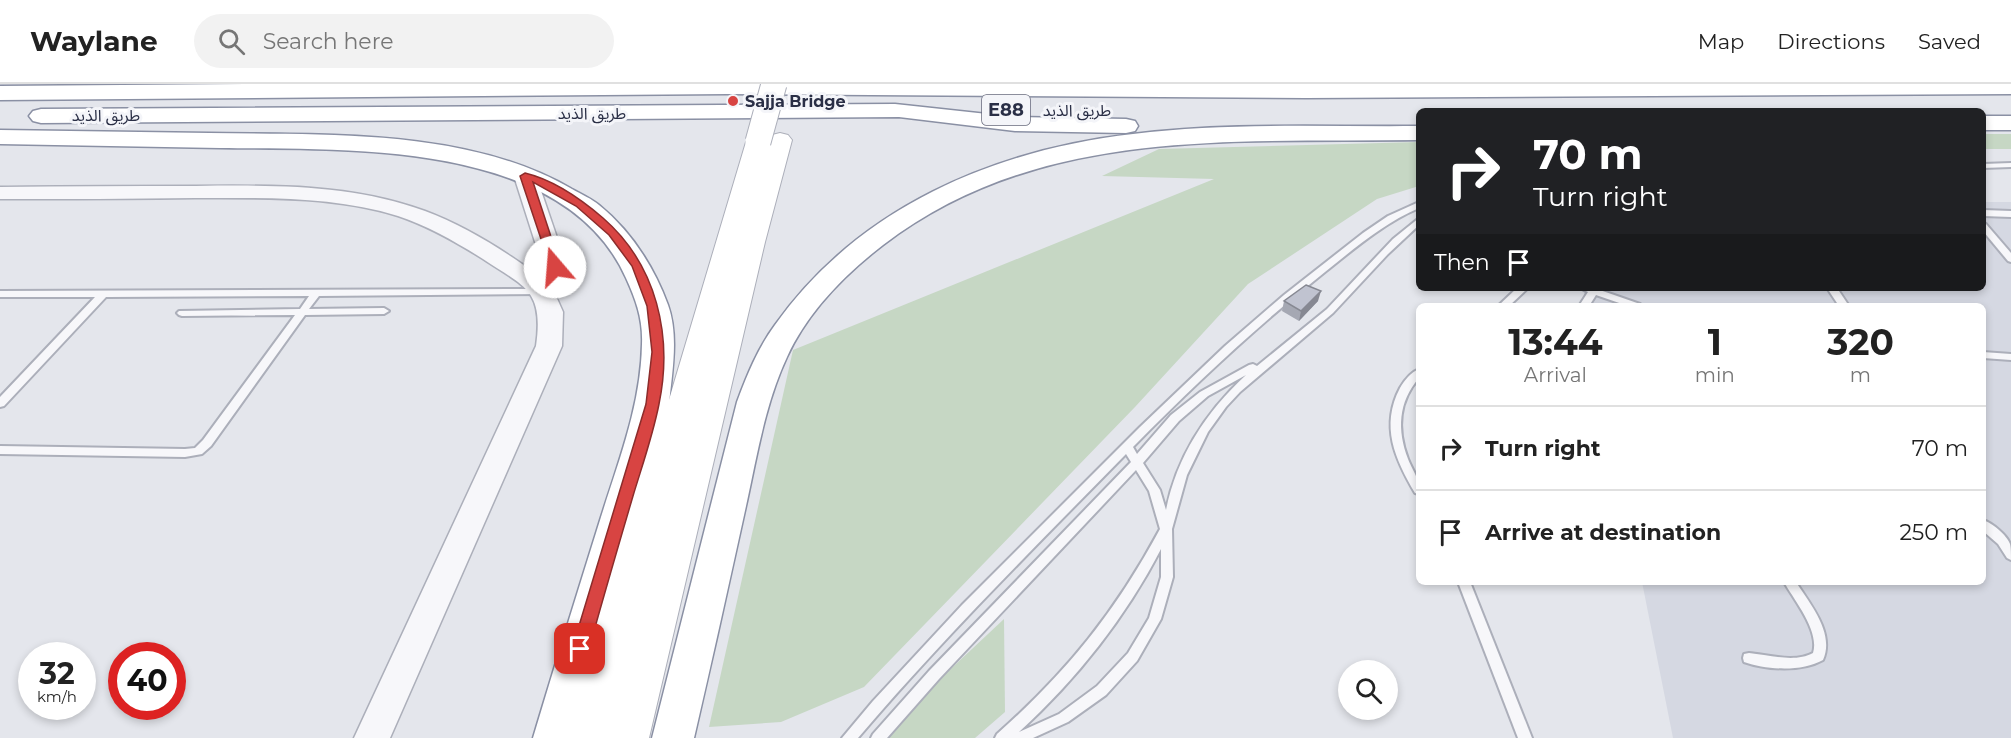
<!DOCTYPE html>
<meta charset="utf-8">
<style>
:root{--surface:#fff;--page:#f2f2f2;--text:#222;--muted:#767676;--line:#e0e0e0}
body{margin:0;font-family:Montserrat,"Noto Sans Arabic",sans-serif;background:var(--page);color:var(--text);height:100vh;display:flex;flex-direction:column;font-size:22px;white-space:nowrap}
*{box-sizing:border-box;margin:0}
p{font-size:20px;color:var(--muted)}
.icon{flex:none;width:33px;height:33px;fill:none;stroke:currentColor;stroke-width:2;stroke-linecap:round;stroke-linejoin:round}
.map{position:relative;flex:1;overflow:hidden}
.details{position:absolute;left:1416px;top:219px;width:570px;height:282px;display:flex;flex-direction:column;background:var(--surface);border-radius:9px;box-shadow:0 3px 9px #0003}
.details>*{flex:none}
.hud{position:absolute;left:1416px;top:24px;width:570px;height:183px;border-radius:9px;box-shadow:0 3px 9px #0003;background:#202124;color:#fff;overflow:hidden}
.controls{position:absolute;left:1338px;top:576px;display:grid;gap:12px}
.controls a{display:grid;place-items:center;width:60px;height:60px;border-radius:50%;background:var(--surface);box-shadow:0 3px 9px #0003;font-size:30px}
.speed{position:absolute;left:18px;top:558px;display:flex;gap:12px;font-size:30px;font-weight:700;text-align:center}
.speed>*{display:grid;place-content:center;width:78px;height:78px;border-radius:50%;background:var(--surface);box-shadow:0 3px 9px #0003;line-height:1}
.speed small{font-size:15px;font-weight:400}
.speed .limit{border:9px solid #d22;background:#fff;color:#111}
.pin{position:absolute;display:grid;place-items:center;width:51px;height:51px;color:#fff;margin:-26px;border-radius:12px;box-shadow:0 3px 9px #0006}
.me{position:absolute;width:66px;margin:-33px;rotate:342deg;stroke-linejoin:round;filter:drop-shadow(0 0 4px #0008)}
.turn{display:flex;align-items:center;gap:21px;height:126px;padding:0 18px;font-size:27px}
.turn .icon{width:78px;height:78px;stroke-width:2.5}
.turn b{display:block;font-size:42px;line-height:51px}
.then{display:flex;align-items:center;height:57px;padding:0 18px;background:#0003;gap:12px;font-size:22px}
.eta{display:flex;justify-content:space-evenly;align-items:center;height:102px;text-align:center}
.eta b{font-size:36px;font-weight:700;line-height:42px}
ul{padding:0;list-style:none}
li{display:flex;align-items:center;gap:18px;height:84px;padding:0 18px;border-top:2px solid var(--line)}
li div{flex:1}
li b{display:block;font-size:22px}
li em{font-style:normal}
header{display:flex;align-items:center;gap:36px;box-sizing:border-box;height:84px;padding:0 30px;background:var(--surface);border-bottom:2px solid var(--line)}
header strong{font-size:28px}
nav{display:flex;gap:33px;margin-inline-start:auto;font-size:21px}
.search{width:420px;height:54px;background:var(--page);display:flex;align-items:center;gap:15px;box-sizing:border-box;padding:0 21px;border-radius:33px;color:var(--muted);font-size:22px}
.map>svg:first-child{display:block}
.built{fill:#d5d8e2}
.green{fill:#c6d7c4}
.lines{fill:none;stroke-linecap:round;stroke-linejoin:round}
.service-casing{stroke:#acafba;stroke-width:4}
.tertiary-casing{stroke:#acafba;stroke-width:3}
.secondary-casing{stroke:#acafba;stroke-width:2}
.motorway-casing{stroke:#8a90a4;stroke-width:3}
.service{fill:#f7f7fa;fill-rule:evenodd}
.tertiary{fill:#f7f7fa;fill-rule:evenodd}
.secondary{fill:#fff;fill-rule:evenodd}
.motorway{fill:#fff;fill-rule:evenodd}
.secondary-bridge-casing{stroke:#acafba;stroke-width:27;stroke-linecap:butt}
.secondary-bridge{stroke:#fff;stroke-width:25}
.wall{fill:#a5a8b3}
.shaded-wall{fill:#868892}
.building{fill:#c0c3d0;stroke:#868892;stroke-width:1.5}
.route{fill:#d84442;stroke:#8c2c2b;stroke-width:1.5}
.poi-dot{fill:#d84442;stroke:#f4f5f9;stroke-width:2}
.labels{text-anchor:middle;stroke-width:6;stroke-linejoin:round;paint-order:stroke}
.far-poi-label{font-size:16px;font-weight:bold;fill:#2a2f46;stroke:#f4f5f9;text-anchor:start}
.far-street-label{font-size:16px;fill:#2a2f46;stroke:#f4f5f9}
.shield{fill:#f4f5f9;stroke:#676a7c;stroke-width:1.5}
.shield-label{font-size:18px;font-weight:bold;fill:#2a2f46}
</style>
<header>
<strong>Waylane</strong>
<div class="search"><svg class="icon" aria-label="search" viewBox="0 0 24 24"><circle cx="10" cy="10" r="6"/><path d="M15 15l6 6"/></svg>Search here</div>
<nav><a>Map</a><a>Directions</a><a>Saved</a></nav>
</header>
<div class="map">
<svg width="2011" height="654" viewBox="0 0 2011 654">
<rect width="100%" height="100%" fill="#e4e6ec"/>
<polygon class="built" points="1983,118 2011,118 2011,654 1673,654 1642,498 1983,498 1983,222 1586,222 1583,204 1983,204"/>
<g class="green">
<rect x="1983" y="50" width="28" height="15"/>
<polygon points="1419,58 1419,102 1377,115 1248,200 1135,323 864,603 781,638 709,643 793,266 1214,95 1102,92 1159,65"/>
<polygon points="1004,535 1005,628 975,654 877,654"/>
</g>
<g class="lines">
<defs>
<g id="service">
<polygon points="2011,79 2011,83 1983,84 1983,80"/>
<path d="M1419 118V124C1384 139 1355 164 1325 188 1257 242 1194 301 1133 363L1137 370 1171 331 1200 308 1249 281 1253 280 1257 282 1327 225 1393 155 1419 134V141L1388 170 1333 229 1240 308 1226 323 1208 348 1187 391 1172 445 1173 493 1161 535 1137 577 1106 611 1068 638 1033 654H995L997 650C1067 588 1116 527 1160 445L1149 407 1136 386 939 595 887 654H871L873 650 929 587 1131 378 1126 370C1035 463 942 555 858 654H842L873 617 962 521 1140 343 1225 262 1284 211 1363 149 1388 132ZM1246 291C1206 328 1177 372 1166 426L1160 406 1143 379 1179 337 1208 312ZM1161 465V493L1149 534 1128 569 1097 602 1059 630 1019 648C1077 595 1125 534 1161 465Z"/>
<polygon points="1983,126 2011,127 2011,133 1983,132"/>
<polygon points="1983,139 1986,140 2011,169 2011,178 2008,177 1983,147"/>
<polygon points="1517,204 1528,204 1509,222 1498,222"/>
<polygon points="1580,204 1594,204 1640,220 1642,222 1628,222 1596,211 1589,222 1579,222 1588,208"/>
<polygon points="1827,204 1837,204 1849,222 1839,222"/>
<polygon points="541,205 544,206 546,208 544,210 319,212 309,225 384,224 389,227 384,230 305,231 211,362 202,370 185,373 0,370 0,362 185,365 195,364 203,356 295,231 182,232 179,231 177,229 179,227 300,225 309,212 106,213 4,322 0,323 0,313 95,213 0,213 0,207"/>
<polygon points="1983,268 2011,270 2011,276 1983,274"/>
<path d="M1419 285V294C1398 318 1397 346 1408 375 1414 390 1419 392 1419 410L1415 409C1395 375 1380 342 1400 304 1404 297 1411 288 1419 285Z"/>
<path d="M1983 436C1992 439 2007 451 2010 460 2011 464 2011 471 2011 476L2007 474 1998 460 1983 447Z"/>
<polygon points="1458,498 1470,498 1532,654 1518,654"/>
<path d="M1784 498H1796C1810 520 1835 549 1823 576 1802 588 1767 586 1744 578L1743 574 1744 570 1749 569C1769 571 1795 579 1813 569 1820 547 1794 516 1784 498Z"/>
</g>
<path id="tertiary" d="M525 86 532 88 536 92 567 183 555 210 563 228 562 262 390 654H354L536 262C544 206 525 203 483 175 456 158 428 142 398 132 333 112 263 114 195 114 130 115 65 115 0 115V103C65 102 130 102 196 102 272 101 352 100 425 127 465 142 505 167 539 192L543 183 514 92 518 88Z"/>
<polygon id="secondary" points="780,49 788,51 792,56 765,158 649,654 568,654 746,58 750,53 758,51 768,56 772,51"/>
<g id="motorway">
<polygon points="245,0 2011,0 2011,10 1306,14 727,10 0,16 0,2"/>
<polygon points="895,20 1015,33 1126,35 1135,37 1138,42 1135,47 1126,49 1015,47 899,33 41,39 33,37 29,32 33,27 41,25"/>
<rect x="1983" y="32" width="28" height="14"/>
<path d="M1419 42V56C1234 59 1039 41 883 161 844 191 807 229 787 273 765 320 757 372 746 422 729 499 712 577 694 654H652L737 318C747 291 758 264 775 241 858 124 993 66 1133 50 1227 38 1324 43 1419 42Z"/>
<path d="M0 46C70 47 139 48 209 49 325 51 468 44 572 105 581 110 592 115 599 121 631 147 654 183 668 221 679 252 672 288 669 320L575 654H533C555 580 578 507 601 433 619 376 641 320 642 260 643 235 636 216 626 194 564 55 347 66 220 64 146 63 73 61 0 60Z"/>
</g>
</defs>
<use href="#service" class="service-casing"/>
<use href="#tertiary" class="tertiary-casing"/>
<use href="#secondary" class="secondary-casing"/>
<use href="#motorway" class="motorway-casing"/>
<use href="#service" class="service"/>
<use href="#tertiary" class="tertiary"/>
<use href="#secondary" class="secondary"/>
<use href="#motorway" class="motorway"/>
<defs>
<polyline id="secondary-bridge" points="758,58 774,0"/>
</defs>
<use href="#secondary-bridge" class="secondary-bridge-casing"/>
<use href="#secondary-bridge" class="secondary-bridge"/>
</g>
<polygon class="wall" points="1284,217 1318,217 1299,237 1282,227"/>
<polygon class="shaded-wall" points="1321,207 1318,217 1299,237 1301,227"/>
<polygon class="building" points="1306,201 1321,207 1301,227 1284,217"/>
<path class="route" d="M525 89C554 96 581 115 603 134 657 181 673 252 659 320 653 351 642 382 633 412 618 463 603 514 589 565L586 570 580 572 574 570 572 565 646 320 652 268 647 222 632 182 609 151 576 122 533 98 561 183 555 186 551 185 520 92Z"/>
<circle class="poi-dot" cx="733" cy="17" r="6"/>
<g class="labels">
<g class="far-poi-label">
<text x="745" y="23">Sajja Bridge</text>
</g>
<g class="far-street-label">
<text x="1077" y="32">طريق الذيد</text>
<text x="592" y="35">طريق الذيد</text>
<text x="106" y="37">طريق الذيد</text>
</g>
<rect class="shield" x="982" y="11" width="48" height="30" rx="4.5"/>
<g class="shield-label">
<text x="1006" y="32">E88</text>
</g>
</g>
</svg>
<div class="controls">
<a><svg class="icon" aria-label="search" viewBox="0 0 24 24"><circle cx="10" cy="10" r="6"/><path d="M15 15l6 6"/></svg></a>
</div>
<div class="speed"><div>32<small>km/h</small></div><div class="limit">40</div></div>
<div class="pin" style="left:580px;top:565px;background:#d93025"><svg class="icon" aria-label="arrive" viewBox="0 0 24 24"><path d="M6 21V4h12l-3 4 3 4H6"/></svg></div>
<svg class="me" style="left:555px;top:183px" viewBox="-20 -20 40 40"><circle r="19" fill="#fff"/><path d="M0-13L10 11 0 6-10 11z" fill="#d84442"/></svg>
<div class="hud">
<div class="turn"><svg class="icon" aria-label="right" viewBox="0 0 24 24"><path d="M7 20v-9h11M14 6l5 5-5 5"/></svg><div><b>70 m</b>Turn right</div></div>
<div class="then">Then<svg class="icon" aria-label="arrive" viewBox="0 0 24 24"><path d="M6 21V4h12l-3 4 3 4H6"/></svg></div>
</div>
<section class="details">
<div class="eta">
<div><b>13:44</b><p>Arrival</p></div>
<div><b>1</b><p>min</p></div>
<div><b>320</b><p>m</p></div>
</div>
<ul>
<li><svg class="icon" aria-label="right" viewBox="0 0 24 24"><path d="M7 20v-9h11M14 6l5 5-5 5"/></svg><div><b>Turn right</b></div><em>70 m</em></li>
<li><svg class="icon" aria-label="arrive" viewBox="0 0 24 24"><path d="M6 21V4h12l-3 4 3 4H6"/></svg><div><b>Arrive at destination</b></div><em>250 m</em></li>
</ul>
</section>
</div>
